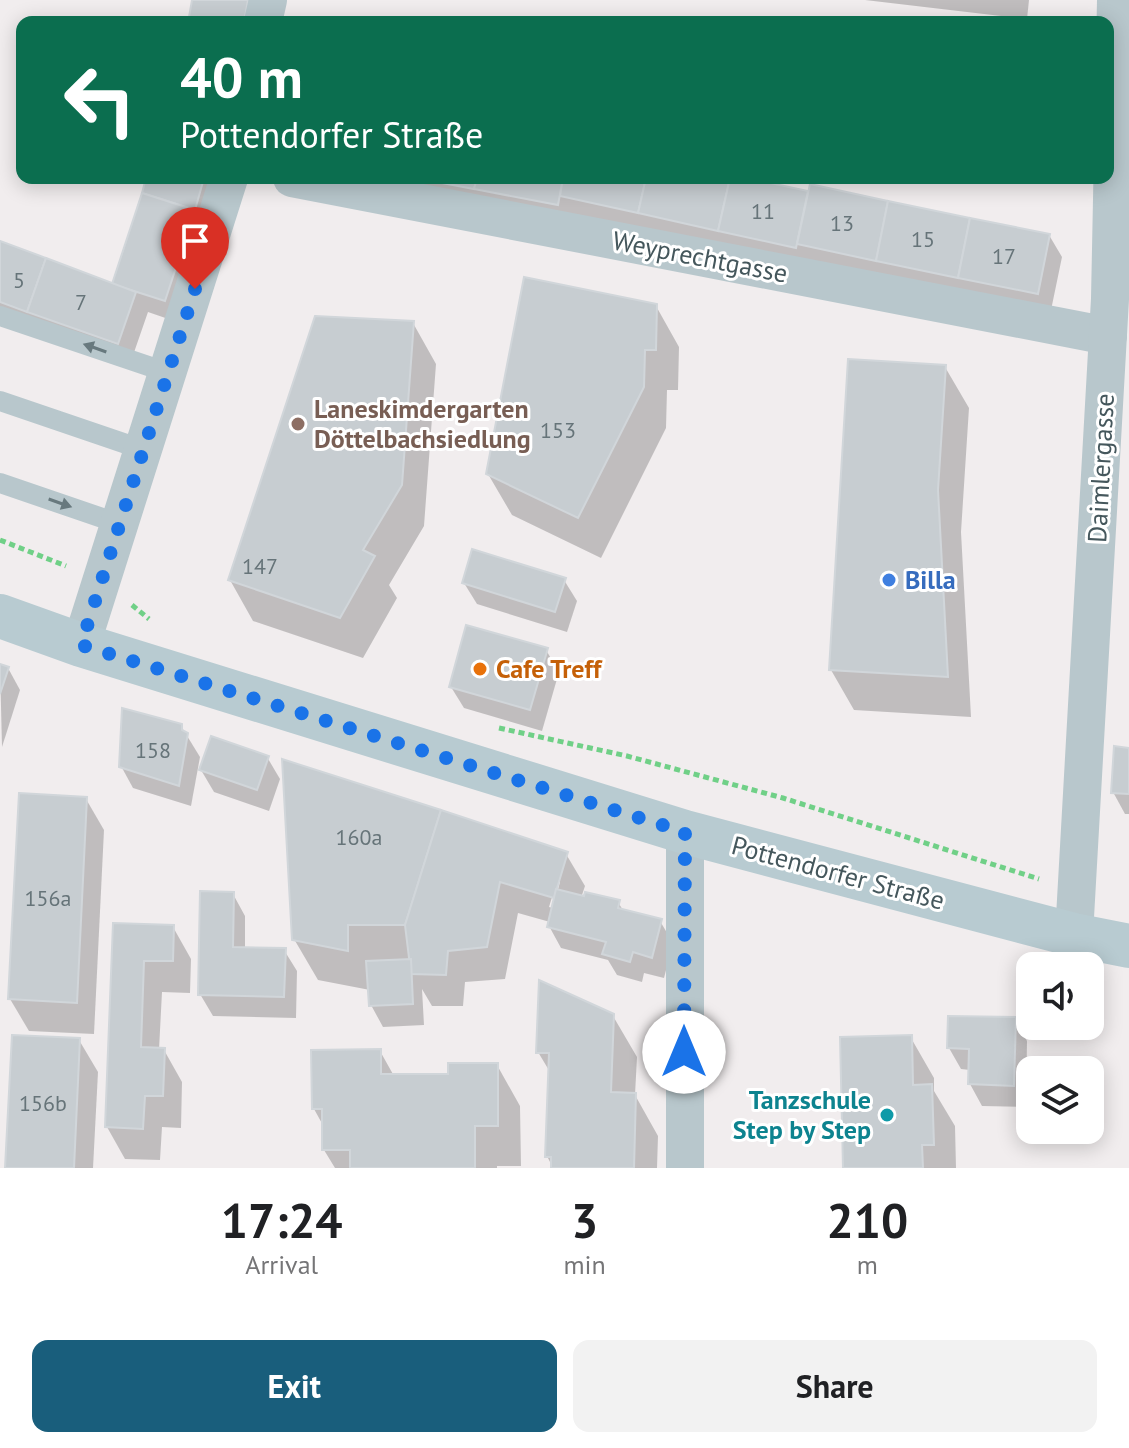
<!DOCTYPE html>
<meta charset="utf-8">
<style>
:root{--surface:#fff;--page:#f2f2f2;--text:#202124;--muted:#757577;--accent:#195e7c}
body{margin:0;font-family:"PT Sans",sans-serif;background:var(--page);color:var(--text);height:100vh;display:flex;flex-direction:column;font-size:30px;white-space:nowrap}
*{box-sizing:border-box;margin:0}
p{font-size:26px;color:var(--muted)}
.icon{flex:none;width:44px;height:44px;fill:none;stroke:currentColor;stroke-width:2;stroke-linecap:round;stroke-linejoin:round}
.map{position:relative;height:1168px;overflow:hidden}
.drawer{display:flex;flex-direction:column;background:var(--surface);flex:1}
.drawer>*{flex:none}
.banner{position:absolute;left:16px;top:16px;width:1098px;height:168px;border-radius:16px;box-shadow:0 4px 20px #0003;background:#0b6e4f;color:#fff;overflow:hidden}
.controls{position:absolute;left:1016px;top:952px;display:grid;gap:16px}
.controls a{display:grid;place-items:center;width:88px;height:88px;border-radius:16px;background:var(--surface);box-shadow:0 4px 20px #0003;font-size:40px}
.pin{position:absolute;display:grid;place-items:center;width:68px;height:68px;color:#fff;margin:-82px -34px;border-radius:50% 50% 50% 0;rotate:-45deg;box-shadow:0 0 8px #0007}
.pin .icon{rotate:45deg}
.me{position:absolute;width:88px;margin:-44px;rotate:0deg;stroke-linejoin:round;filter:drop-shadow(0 0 6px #0008)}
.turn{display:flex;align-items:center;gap:28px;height:168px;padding:0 32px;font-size:36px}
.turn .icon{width:104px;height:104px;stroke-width:2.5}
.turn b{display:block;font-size:56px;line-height:68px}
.eta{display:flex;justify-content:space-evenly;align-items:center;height:136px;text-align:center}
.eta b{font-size:48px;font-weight:700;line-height:56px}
.cta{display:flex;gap:16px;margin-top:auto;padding:16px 32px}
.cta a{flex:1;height:92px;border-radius:16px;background:var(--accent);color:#fff;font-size:32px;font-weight:700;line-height:92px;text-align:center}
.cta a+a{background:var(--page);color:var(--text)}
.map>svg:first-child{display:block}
.shadow{fill:#0003;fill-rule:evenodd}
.building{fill:#c7cdd1;stroke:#d1d6da;stroke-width:2}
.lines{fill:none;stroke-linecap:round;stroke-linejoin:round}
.path{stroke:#70d087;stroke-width:5;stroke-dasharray:6 4;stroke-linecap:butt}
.lane{stroke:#b8c7cc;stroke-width:20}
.street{stroke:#b8c7cc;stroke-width:38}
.secondary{stroke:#b8cbd1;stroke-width:44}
.oneway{fill:#68797e}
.route{stroke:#1a73e8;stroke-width:14;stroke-dasharray:0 25.2}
.education-dot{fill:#8d6e63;stroke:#fff;stroke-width:3}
.shop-dot{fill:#3f7fe0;stroke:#fff;stroke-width:3}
.food-dot{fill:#e8710a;stroke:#fff;stroke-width:3}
.culture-dot{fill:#0f9aa8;stroke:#fff;stroke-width:3}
.labels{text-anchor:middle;stroke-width:6;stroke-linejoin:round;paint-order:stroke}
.number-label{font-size:22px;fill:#667479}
.street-label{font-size:26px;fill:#45575c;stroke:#fff}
.education-label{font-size:26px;font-weight:bold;fill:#785e54;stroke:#fff;text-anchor:start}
.shop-label{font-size:26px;font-weight:bold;fill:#366cbe;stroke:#fff;text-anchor:start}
.food-label{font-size:26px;font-weight:bold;fill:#c56008;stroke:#fff;text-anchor:start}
.culture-label{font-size:26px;font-weight:bold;fill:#0d838f;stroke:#fff;text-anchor:end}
</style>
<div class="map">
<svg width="1129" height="1168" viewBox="0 0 1129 1168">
<rect width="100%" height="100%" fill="#f1edee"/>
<g class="shadow">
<polygon points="194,0 263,0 260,22 190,22"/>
<polygon points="865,0 1029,0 1027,19"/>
<polygon points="148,178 221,178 177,322 148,312 130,364 0,318 0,244 113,286"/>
<polygon points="326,178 737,178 809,194 1049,235 1062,257 1050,315"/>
<polygon points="656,306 679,347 678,390 667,390 666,428 601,558 512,515 488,474"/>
<polygon points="413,323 436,364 424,526 389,585 397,598 363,658 253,621 230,580"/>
<polygon points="945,367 969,408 961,532 971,717 854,710 831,670"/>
<polygon points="564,580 577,601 567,632 477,604 464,583"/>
<polygon points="546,650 559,672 542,731 464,708 451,687"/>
<polygon points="0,666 8,668 20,690 2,747"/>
<polygon points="181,726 200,757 191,806 133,788 121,766"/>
<polygon points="1129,750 1129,814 1125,814 1113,792"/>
<polygon points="267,757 280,779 269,811 214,792 201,770"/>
<polygon points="86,799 104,830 94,1034 29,1031 10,999"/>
<path d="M566 854 585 886 581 898 618 902 624 912 660 921 673 943 664 978 644 973 642 982 617 975 608 960 561 948 549 926 550 922 518 913 505 979 465 982 463 1006H432L422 989 424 1025 383 1027 371 1005 370 990 318 980 294 939ZM557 881 560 882 553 908 549 907Z"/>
<polygon points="233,894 245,916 245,949 284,950 297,971 296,1018 213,1016 200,994"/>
<polygon points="115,925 173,927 191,959 190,993 162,992 159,1050 164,1050 182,1082 181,1128 162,1127 160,1160 125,1159 107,1127"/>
<polygon points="613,1016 637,1057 635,1095 658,1136 657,1168 553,1168 547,1156 550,1072 538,1052"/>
<polygon points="1015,1019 1027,1041 1026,1107 982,1106 970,1084 970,1070 961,1069 949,1048"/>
<polygon points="911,1038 934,1078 934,1091 955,1126 956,1168 845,1168"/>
<polygon points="79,1040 98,1072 93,1168 7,1168"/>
<polygon points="380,1051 394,1076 450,1076 497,1065 520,1106 521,1166 497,1166 497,1168 335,1168 324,1150 324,1127 314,1109"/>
</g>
<g class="building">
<polygon points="192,0 248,0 244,22 208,22 189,17"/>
<polygon points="146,178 204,178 195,210 142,193"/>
<polygon points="416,178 477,178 474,189"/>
<polygon points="477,178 563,178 558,205 474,189"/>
<polygon points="563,178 646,178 638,213 560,196"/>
<polygon points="646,178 730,178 718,231 638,213"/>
<polygon points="730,178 747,178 808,191 796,248 718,231"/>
<polygon points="810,184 888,201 876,261 797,244"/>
<polygon points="142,193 195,210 165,301 112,284"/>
<polygon points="888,201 970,218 958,278 876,261"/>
<polygon points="970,218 1050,234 1038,294 958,278"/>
<polygon points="0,241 46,258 27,312 0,302"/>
<polygon points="46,258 136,292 118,344 27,312"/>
<polygon points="524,277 657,304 656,350 645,350 644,387 578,518 486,474"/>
<polygon points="315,316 414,321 402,485 363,550 375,556 340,618 228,580"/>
<polygon points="848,359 946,365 938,490 948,677 829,670"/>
<polygon points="472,549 566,578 555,612 462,583"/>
<polygon points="466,625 548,648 530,710 449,687"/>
<polygon points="0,664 9,667 0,694"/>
<polygon points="122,708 182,724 182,730 188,733 179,786 119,767"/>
<polygon points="211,736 269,756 257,790 199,770"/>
<polygon points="1114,746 1129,748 1129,794 1111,793"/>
<polygon points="282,759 441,810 405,925 348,925 348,951 292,940"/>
<polygon points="19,793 87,797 77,1003 8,999"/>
<polygon points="441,810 568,852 554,898 500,882 487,947 448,951 446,975 411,974 405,925"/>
<polygon points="556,889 584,896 585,892 620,900 618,908 662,919 652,958 633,952 630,962 602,954 606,942 547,927"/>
<polygon points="200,891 234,892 233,947 286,948 284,997 198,995"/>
<polygon points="113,923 174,925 173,961 144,961 141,1047 165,1048 163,1096 145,1096 143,1129 105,1127"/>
<polygon points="411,959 413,1004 369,1006 366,961"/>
<polygon points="539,980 614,1014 611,1092 636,1093 634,1168 551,1168 551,1157 545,1157 549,1053 536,1053"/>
<polygon points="948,1016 1016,1017 1014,1086 968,1084 969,1049 947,1048"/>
<polygon points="12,1035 80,1038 74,1168 5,1168"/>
<polygon points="912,1035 913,1085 932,1084 934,1145 922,1145 923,1168 843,1168 840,1037"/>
<polygon points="381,1049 381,1074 448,1074 448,1063 498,1063 498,1126 475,1126 475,1168 350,1168 350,1150 322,1150 322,1109 312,1109 311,1050"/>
</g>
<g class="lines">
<g class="path">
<polyline points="0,540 66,566"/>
<polyline points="132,605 149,619"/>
<polyline points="499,728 627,756 783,798 1039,879"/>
</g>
<g class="lane">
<polyline points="0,316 169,373"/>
<polyline points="0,401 144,450"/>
<polyline points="0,483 120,524"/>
</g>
<g class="street">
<polyline points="263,22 268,0"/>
<polyline points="292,178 1108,336"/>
<polyline points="81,645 229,178"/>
<polyline points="685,832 685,1168"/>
<polyline points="1074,935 1110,299 1116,0"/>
</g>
<polyline class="secondary" points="0,616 81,645 685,832 1074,935 1129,946"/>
</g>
<defs><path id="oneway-solid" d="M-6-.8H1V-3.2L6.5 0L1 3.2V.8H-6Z" transform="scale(2)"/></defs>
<g class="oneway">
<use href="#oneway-solid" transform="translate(95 348) rotate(-161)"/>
<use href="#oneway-solid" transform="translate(60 503) rotate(19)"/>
</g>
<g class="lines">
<polyline class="route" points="195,289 81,645 685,832 684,1052"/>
</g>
<circle class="education-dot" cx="298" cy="424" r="8"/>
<circle class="shop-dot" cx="889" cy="580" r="8"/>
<circle class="food-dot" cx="480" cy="669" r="8"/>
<circle class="culture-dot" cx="887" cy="1115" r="8"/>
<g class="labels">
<g class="number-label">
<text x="763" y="219">11</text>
<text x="842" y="231">13</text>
<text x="923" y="247">15</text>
<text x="1004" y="264">17</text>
<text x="19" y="288">5</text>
<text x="81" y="310">7</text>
<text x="558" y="438">153</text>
<text x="260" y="574">147</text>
<text x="153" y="758">158</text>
<text x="359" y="845">160a</text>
<text x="48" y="906">156a</text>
<text x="43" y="1111">156b</text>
</g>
<g class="street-label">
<text transform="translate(700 257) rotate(11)" y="9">Weyprechtgasse</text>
<text transform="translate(1101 468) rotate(-87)" y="9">Daimlergasse</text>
<text transform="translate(838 873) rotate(15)" y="9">Pottendorfer Straße</text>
</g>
<g class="education-label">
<text x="314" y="418">Laneskimdergarten<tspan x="314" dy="30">Döttelbachsiedlung</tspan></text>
</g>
<g class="shop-label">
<text x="905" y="589">Billa</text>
</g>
<g class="food-label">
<text x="496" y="678">Cafe Treff</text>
</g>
<g class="culture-label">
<text x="871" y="1109">Tanzschule<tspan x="871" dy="30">Step by Step</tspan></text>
</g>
</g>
</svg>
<div class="controls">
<a><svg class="icon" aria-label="sound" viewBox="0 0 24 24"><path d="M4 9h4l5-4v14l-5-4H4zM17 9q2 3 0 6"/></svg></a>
<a><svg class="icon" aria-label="layers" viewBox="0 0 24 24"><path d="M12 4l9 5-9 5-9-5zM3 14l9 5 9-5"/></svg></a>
</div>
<div class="pin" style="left:195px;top:289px;background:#d93025"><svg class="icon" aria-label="arrive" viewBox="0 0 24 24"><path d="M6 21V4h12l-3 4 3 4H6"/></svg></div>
<svg class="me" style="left:684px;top:1052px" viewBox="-20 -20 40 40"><circle r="19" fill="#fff"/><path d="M0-13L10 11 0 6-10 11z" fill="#1a73e8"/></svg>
<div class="banner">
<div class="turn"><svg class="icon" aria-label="left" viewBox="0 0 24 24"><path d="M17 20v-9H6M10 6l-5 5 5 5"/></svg><div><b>40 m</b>Pottendorfer Straße</div></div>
</div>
</div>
<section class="drawer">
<div class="eta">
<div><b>17:24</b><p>Arrival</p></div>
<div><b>3</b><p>min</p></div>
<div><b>210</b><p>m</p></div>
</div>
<div class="cta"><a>Exit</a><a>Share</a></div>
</section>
